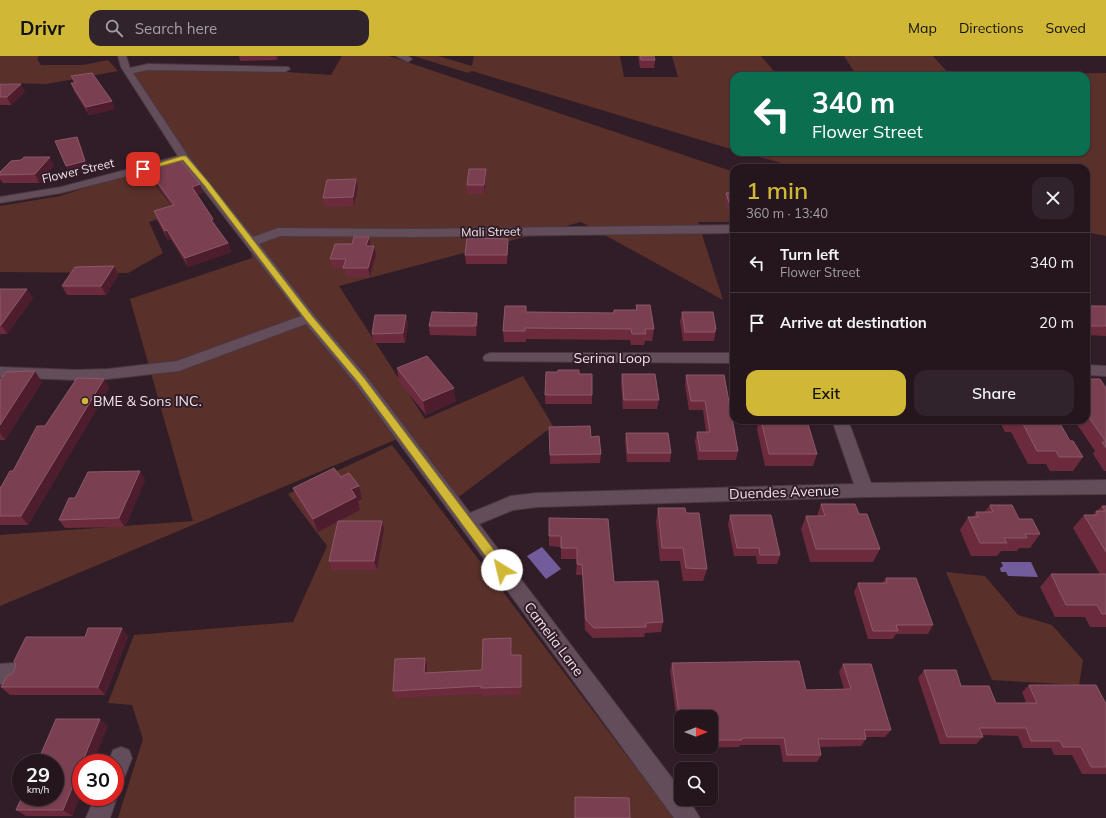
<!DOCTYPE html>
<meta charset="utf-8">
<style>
:root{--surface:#25161e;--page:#31232b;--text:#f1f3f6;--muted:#a39fa4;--line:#42353c;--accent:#d1b736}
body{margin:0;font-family:Mulish,sans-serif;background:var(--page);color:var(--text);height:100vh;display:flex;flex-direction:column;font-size:15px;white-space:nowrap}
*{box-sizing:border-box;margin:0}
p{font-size:13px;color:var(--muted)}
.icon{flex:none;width:22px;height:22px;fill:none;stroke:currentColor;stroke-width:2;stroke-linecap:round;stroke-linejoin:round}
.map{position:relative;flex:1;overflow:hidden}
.side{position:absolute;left:730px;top:108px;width:360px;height:260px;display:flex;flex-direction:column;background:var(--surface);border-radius:12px;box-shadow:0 1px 3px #0004,0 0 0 1px var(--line)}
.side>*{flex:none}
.top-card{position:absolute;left:730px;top:16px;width:360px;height:84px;border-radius:12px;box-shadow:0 1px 3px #0004,0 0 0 1px var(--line);background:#0b6e4f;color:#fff;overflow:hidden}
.needle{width:26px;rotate:90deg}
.buttons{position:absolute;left:674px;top:654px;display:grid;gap:8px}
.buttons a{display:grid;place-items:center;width:44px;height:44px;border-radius:8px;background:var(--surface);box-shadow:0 1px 3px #0004,0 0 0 1px var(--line);font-size:20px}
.speed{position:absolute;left:12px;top:698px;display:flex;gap:8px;font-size:20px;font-weight:700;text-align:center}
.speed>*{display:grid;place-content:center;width:52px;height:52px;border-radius:50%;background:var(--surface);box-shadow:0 1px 3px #0004,0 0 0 1px var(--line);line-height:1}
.speed small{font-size:10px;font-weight:400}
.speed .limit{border:6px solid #d22;background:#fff;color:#111}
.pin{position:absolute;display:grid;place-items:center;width:34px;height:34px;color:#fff;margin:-17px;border-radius:8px;box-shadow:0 2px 6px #0006}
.me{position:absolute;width:44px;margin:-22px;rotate:324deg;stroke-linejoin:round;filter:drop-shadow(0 0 3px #0008)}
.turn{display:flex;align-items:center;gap:14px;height:84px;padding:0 16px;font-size:18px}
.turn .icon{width:52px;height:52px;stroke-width:2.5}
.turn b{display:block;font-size:28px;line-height:34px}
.round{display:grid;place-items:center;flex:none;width:42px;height:42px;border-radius:12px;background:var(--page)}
.summary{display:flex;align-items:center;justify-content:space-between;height:68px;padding:0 16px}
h1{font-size:24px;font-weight:600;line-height:30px;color:var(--accent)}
.action{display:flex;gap:8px;margin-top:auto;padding:8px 16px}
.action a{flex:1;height:46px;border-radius:12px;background:var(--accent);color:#111;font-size:16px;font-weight:600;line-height:46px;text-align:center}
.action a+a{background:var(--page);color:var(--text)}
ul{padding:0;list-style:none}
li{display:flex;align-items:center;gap:12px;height:60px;padding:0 16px;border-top:1px solid var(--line)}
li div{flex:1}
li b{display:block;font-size:15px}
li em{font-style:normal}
header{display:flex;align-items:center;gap:24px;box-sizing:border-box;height:56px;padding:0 20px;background:var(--accent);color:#111}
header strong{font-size:19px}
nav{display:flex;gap:22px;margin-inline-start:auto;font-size:14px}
.search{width:280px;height:36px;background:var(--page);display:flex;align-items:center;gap:10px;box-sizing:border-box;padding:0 14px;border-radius:12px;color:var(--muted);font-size:15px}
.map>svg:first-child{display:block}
.green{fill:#5a312a}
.water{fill:#735c9b}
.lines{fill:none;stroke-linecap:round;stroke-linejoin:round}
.minor-casing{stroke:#483841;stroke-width:2}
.minor{fill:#644d5a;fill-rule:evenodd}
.wall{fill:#6b2b3d}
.shaded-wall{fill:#4e1d2d}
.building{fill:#7a3f50;stroke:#8c5968}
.route{fill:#d1b736;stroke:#887723}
.poi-dot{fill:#d1b736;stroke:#311d28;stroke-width:1.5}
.labels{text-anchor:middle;stroke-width:4;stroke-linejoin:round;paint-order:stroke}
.far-street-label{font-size:12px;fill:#f2e4eb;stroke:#311d28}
.street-label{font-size:14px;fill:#f2e4eb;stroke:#311d28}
.poi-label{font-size:14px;fill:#f2e4eb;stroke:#311d28;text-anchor:start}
</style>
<header>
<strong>Drivr</strong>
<div class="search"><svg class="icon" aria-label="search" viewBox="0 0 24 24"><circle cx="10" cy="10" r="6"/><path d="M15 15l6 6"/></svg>Search here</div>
<nav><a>Map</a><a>Directions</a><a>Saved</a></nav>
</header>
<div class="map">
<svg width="1106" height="762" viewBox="0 0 1106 762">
<rect width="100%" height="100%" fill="#311d28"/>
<g class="green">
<polygon points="0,0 39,0 37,3 41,9 83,9 108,4 118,15 47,28 0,27"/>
<polygon points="342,0 389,0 734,116 734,166 698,166 723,244 581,166 339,230 425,363 523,320 553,370 452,446 402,381 0,550 0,479 193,465 130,243 252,202 250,187 128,15 140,12 229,12 331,19"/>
<polygon points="414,0 438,0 472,10 474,0 620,0 624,21 678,21 672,0 761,0 778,20 734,20 734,94 472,15 468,17"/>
<polygon points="844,0 933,0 951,20 857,20"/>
<polygon points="1106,17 1106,180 1086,176 1086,112 800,112 741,96 1086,96 1086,20 1027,20 1025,18"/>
<polygon points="143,113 177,157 149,166 163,197 128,217 0,216 0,150 60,140"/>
<polygon points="392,389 674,762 118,762 143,683 132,649 108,647 134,579 293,566 327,490 288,438"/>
<polygon points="946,516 985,520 1018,559 1052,569 1083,604 1079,629 992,624"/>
</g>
<g class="water">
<polygon points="542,491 561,513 546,523 527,500"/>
<polygon points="1001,506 1031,506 1038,521 1008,520 1006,516 1001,516 1000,512 1003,510"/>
</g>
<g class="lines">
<defs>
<g id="minor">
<polygon points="118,0 126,0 130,12 148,8 288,11 290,13 285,16 148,14 133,17 188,100 253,181 278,172 415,173 734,169 734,177 415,181 280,180 259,188 314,259 366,320 470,457 511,440 537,437 854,428 832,364 848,364 871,427 1106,424 1106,438 865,441 537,451 513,454 479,468 681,734 681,743 688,743 700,762 674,762 356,328 306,268 179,315 108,323 76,324 0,321 0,311 76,314 108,313 177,305 301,260 182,106 61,137 0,147 0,141 61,131 178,100 121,11"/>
<polygon points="396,0 408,0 412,3 408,6"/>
<polygon points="490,297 734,297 734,307 485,305 483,302 485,299"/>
<polygon points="1086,309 1106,310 1106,320 1086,319"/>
<polygon points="13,607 20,610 23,617 20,624 13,627 0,628 0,608"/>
<polygon points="121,691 129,694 132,702 123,725 115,728 115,707 108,707 113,694"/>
<polygon points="115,735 117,741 110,762 86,762 95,741 115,741"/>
</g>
</defs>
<use href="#minor" class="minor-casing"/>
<use href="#minor" class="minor"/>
</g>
<g class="wall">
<polygon points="239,0 279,0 277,4 240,5"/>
<polygon points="638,0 654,0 655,4 654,12 640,12"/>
<polygon points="71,20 115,53 89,59 74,35 71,27 74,27"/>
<polygon points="0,28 25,36 11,49 0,49"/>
<polygon points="21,104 54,109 39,127 3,127 0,123 0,116"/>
<polygon points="147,112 203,137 197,139 213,163 216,170 228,187 231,196 188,211 171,183 168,184 157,164 154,155 172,150 151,121"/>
<polygon points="486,122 484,138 467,138 467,129"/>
<polygon points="356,123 358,132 354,150 325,151 323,142"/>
<polygon points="726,137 734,137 734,161 729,161 725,146"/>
<polygon points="369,181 370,190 374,190 376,199 370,221 346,221 344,212 332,212 330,203 352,188"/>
<polygon points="508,192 507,208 466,208 465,199"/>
<polygon points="114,210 118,219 106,239 67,239 62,230"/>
<polygon points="0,233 33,242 7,278 1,278 0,279"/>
<polygon points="636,249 654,273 652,285 645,285 644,289 631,289 630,284 526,283 526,286 504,286 503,275 526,256 613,257 614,254 636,254"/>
<polygon points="1086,250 1106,250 1106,280 1086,279"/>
<polygon points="682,256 716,273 714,285 683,285 680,265"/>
<polygon points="477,257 478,266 476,280 430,279 429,270"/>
<polygon points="406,259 408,268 405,287 374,287 372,278"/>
<polygon points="397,312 456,345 426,359 399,326"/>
<polygon points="546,316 579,318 592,339 592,348 545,348"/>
<polygon points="622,318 659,344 657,353 623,353 621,328"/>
<polygon points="686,319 724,319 738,395 736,404 698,404 695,385 697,376 706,376 703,354 689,354 685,329"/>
<polygon points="104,323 109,332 28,469 0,469 0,431 1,431 13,415 45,370"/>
<polygon points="1086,323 1106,332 1106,415 1104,415 1093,398 1095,395 1074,364 1086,364"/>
<polygon points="0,324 42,326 5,384 0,384"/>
<polygon points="759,364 781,364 782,368 817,398 813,410 765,410 757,373"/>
<polygon points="999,364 1058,364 1070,385 1083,401 1073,415 1050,415 1046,408 1028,408 1011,376 1005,376"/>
<polygon points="549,371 601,398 600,407 550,408"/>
<polygon points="626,377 671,397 670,406 627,406 625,386"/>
<polygon points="140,415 145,424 125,471 65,472 59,464 75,442"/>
<polygon points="341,421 362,443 358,445 360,454 339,465 382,465 384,474 377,514 332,514 329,505 338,466 318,476 298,445 293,432"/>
<polygon points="821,448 859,458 880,493 873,506 810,506 801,473 806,460 817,460"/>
<polygon points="990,449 1019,463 1040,478 1030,492 1019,492 1017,495 1001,495 997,500 971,500 960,474 968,461 973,461 976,456 985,456"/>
<polygon points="1102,450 1106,450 1106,571 1090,571 1085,561 1055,561 1040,531 1051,518 1100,518 1073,472 1084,459 1093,459 1096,455 1097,455"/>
<polygon points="658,452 686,457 707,513 703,525 683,525 680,505 660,505 656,465"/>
<polygon points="730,459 780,499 777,508 757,508 756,500 734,500 728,468"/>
<polygon points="549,462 614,526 663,566 661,576 645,577 644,581 593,582 585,574 582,519 576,519 577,503 561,503 561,491 549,490"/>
<polygon points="886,522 933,569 928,578 896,578 893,583 868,583 854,536 858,527 882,527"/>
<polygon points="122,572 128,581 105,639 10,639 1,631 85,581"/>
<polygon points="511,582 511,599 521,607 521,639 482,640 482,638 395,642 393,635 425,602 427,610 426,617 482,614"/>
<polygon points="672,607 806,634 844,633 839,616 843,608 891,674 885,681 866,681 866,683 861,690 819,691 821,699 817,706 783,706 780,689 740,689 739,691 691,692 691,691 711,691 711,661 681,661 681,666 677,666 670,615"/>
<polygon points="924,614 961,630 996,647 1026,647 1022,636 1029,629 1106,648 1106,718 1082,718 1072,699 1054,699 1051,692 1023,692 1018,680 982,679 983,681 976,688 940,688 918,622"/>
<polygon points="108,670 81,707 81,738 72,760 26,760 16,754"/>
</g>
<g class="shaded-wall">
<polygon points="276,0 279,0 277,4"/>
<polygon points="21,28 25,36 11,49 7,41"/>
<polygon points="112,45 115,53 89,59 86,51"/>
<polygon points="77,81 81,89 89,113 70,119 66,110"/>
<polygon points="50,101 54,109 39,127 35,118"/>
<polygon points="486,113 486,122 484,138 484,129"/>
<polygon points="356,123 358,132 354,150 353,141"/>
<polygon points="200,128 203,137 195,140 192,131"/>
<polygon points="213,163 216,172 211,164"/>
<polygon points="167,174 171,183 168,184 165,175"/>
<polygon points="369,181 371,190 366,190"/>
<polygon points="508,183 508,192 507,208 507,199"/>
<polygon points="228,187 231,196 188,211 185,202"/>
<polygon points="374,190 376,199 370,221 368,212"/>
<polygon points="114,210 118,219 106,239 101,230"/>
<polygon points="27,233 33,242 7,278 1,269"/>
<polygon points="477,257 478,266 476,280 476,270"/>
<polygon points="406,259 408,268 405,287 403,277"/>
<polygon points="35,315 42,326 5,384 0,377 0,369"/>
<polygon points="104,323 109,332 28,469 21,460"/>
<polygon points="454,332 456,345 426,359 423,345"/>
<polygon points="140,415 145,424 125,471 119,462"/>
<polygon points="359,430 362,443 358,445 360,454 318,476 313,463 351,433"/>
<polygon points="382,465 384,474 377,514 374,505"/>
<polygon points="122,572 128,581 105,639 98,631"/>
<polygon points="511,582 512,591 511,608"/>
<polygon points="425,602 427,610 426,625 424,617"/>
<polygon points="100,663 108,670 93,707 82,707"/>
<polygon points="81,710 81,738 72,760 63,754"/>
</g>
<g class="building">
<polygon points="640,0 654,0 655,4 641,4"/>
<polygon points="92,17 112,45 86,51 71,27 76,27 71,20"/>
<polygon points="0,28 21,28 7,41 0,41"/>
<polygon points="77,81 85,105 66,110 55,85"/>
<polygon points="24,101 50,101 35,118 0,119 0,116 11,105 21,104"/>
<polygon points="179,103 200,128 192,131 213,163 211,164 228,187 185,202 167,174 165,175 154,155 174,149 147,112"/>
<polygon points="469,113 486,113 484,129 467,129"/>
<polygon points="356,123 353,141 323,142 327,124"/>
<polygon points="726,137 734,137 734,152 731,152"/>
<polygon points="354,181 369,181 366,190 374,190 368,212 343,212 346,203 330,203 335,188 352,188"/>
<polygon points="467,182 508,183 507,199 465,199"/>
<polygon points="114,210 101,230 62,230 75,211"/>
<polygon points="0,233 27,233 1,269 0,269"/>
<polygon points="636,249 650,249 654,273 645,273 646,278 632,278 631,273 525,272 525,275 503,275 505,250 526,250 526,256 614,257 614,254 637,254"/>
<rect x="1086" y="250" width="20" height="20"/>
<polygon points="432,256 477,257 476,270 429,270"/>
<polygon points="682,256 713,256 716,273 715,273 715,276 685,276"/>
<polygon points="375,259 406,259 403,277 372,278"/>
<polygon points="427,300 454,332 423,345 397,312"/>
<polygon points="558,314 579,314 579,318 592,318 592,339 545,339 546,316 558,316"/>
<polygon points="35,315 0,369 0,324 6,316"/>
<polygon points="622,318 655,318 659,344 624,344"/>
<polygon points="686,319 724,319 738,395 700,395 697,376 710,376 705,345 691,345"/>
<polygon points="77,322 104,323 21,460 0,460 0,431 1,431 10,415 13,415 37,370 45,370"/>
<polygon points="1086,323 1100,323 1106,332 1106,392 1102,386 1106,386 1086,357"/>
<polygon points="761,364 781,364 782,368 808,368 817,398 769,398"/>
<polygon points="1021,364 1058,364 1070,385 1073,385 1083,401 1059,401 1056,395 1037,395"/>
<polygon points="590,370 591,381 599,380 601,398 550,399 549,371"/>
<polygon points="626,377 668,377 671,397 628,397"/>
<polygon points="334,412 341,421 349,417 359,430 351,433 356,441 313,463 293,432"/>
<polygon points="140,415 119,462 59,464 69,442 75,442 88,416"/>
<polygon points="821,448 855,448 859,458 867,458 880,493 816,493 806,460 825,460"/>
<polygon points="990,449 1012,449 1019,463 1032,463 1040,478 1025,478 1027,482 1004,482 1007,487 980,487 968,461 978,461 976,456 993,456"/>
<polygon points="1102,450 1106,450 1106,496 1084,459 1098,459 1096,455 1105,455"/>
<polygon points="658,452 685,452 686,457 699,457 707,513 686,512 683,492 662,492"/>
<polygon points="730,459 771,459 780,499 760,499 759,492 737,492"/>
<polygon points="549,462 608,463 614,526 658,525 663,566 646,567 646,571 594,572 586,564 582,509 577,508 577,492 561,492 561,480 549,480"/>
<polygon points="338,465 382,465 374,505 329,505"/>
<polygon points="1051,518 1106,518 1106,558 1102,558 1097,549 1066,549"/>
<polygon points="886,522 916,522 933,569 896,569 898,575 873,575 858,527 887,527"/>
<polygon points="88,572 122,572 98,631 1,631 7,620 13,617 16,610 14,605 26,581 85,581"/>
<polygon points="511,582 511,599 521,599 521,631 481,632 481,630 393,635 395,603 425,602 424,617 482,614 483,583"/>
<polygon points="799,605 806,634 851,633 843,608 871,608 891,674 864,674 866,683 818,683 821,699 787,699 784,682 742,682 742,684 711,684 711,661 690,661 689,658 679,658 672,607"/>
<polygon points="924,614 956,614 961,630 989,630 996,647 1037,647 1029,629 1096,629 1106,648 1106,711 1091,711 1081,691 1063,691 1060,685 1031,685 1026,672 979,672 983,681 947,681"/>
<polygon points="56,663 100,663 82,707 81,707 81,710 63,754 16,754 22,741 55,741 55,707 37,707"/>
<polygon points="575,741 629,742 630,762 575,762"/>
</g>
<polygon class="route" points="182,100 186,100 209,127 312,260 364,322 506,510 507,514 506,517 498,517 358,326 306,264 204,129 183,104 143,115 140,113"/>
<circle class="poi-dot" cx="85" cy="345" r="4"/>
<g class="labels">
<g class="far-street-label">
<text transform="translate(78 115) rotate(-13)" y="4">Flower Street</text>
<text transform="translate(491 176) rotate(-1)" y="4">Mali Street</text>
</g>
<g class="street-label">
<text x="612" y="307">Serina Loop</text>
<text transform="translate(784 436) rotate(-2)" y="5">Duendes Avenue</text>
<text transform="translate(554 583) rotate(53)" y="5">Camelia Lane</text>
</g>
<g class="poi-label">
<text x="93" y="350">BME &amp; Sons INC.</text>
</g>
</g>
</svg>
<div class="buttons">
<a><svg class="needle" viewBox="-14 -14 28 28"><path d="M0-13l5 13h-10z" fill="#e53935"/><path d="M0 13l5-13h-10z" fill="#a39fa4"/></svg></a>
<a><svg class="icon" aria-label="search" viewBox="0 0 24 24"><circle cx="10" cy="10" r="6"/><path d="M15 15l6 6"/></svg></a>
</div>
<div class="speed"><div>29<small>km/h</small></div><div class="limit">30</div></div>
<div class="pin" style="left:143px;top:113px;background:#d93025"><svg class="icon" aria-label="arrive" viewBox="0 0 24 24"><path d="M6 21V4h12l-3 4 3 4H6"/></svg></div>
<svg class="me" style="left:502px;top:514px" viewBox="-20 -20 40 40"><circle r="19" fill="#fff"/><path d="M0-13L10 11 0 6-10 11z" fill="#d1b736"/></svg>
<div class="top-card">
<div class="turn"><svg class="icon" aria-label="left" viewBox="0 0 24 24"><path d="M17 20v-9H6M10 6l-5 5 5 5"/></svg><div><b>340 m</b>Flower Street</div></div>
</div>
<section class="side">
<div class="summary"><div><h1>1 min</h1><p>360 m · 13:40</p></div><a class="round"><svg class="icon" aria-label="close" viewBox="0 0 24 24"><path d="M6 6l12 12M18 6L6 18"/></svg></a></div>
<ul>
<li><svg class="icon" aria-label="left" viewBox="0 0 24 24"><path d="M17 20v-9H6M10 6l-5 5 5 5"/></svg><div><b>Turn left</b><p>Flower Street</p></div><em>340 m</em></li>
<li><svg class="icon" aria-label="arrive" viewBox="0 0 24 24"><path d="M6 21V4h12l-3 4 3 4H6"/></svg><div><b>Arrive at destination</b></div><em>20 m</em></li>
</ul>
<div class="action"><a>Exit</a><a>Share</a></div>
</section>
</div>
